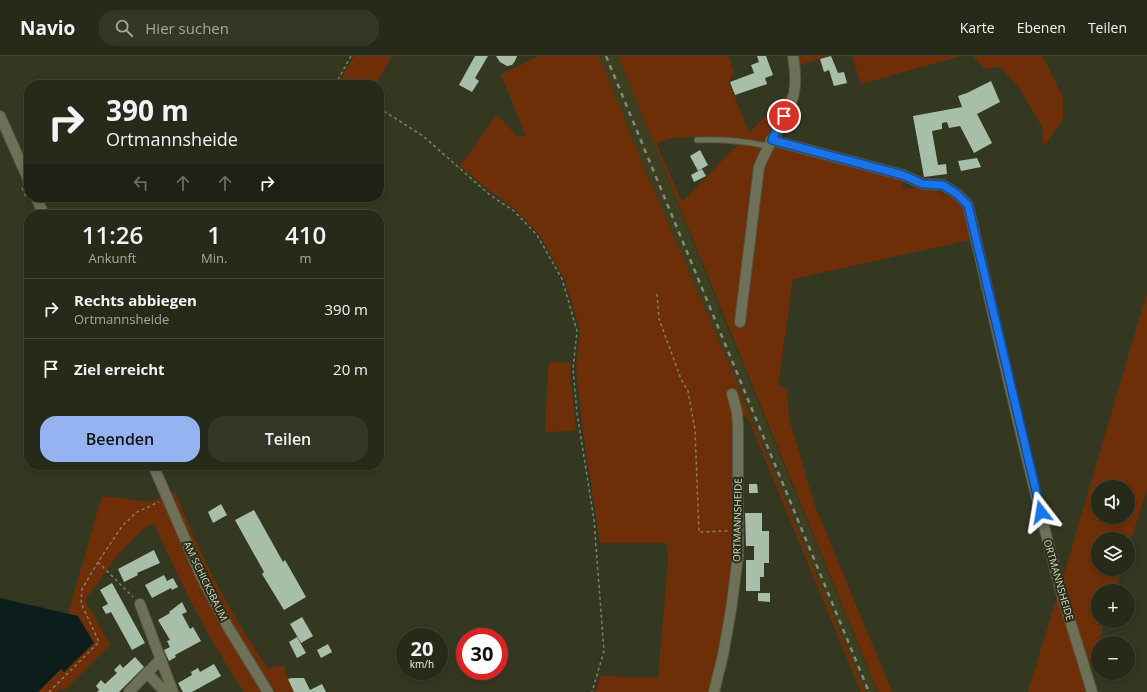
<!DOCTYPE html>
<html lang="de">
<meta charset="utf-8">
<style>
:root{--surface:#282a19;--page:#343626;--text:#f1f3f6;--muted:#a5a7a2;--line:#444638;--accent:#95b2f1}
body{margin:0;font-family:"Open Sans",sans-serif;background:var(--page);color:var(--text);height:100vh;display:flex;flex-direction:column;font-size:15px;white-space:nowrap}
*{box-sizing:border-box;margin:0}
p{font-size:13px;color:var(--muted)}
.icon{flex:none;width:22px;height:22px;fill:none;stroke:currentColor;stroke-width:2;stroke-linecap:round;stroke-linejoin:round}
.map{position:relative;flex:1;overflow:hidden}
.panel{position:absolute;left:24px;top:154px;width:360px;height:260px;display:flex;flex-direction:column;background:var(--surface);border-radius:16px;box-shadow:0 2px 6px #0003,0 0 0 1px var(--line)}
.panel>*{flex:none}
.banner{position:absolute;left:24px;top:24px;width:360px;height:122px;border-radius:16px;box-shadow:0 2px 6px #0003,0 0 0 1px var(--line);background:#282a19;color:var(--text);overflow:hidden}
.buttons{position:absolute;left:1091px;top:424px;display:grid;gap:8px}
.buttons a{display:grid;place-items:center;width:44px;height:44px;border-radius:50%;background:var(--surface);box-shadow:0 2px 6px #0003,0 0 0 1px var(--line);font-size:20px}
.speed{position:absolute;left:396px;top:572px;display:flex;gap:8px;font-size:20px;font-weight:700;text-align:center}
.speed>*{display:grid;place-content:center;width:52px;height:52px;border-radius:50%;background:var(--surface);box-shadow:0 2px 6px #0003,0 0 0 1px var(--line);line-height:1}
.speed small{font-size:10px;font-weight:400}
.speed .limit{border:6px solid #d22;background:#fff;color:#111}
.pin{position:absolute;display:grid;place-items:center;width:34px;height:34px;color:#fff;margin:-17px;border:2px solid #fff;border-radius:50%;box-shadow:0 1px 4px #0007}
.me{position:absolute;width:44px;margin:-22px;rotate:346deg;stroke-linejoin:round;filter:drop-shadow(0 0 3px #0008)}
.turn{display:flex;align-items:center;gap:14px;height:84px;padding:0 16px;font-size:18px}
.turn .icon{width:52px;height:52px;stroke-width:2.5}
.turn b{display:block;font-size:28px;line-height:34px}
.lanes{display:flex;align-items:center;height:38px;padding:0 16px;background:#0003;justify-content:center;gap:20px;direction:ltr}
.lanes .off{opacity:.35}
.eta{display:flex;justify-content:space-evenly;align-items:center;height:68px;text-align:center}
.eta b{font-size:24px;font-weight:600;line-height:28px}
.cta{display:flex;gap:8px;margin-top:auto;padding:8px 16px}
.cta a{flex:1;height:46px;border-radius:16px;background:var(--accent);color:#111;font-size:16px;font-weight:600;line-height:46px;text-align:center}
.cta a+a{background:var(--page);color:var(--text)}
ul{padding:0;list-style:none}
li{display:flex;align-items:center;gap:12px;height:60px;padding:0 16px;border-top:1px solid var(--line)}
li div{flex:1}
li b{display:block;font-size:15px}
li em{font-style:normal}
header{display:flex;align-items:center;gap:24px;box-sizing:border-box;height:56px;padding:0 20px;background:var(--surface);border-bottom:1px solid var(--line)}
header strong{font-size:19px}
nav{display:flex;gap:22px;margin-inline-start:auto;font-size:14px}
.search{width:280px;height:36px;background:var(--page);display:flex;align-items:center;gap:10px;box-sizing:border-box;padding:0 14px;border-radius:16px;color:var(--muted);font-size:15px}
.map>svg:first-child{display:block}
.built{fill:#3c4021}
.green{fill:#6e2f08;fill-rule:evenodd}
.water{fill:#0c1e1b}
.building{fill:#a7bea9}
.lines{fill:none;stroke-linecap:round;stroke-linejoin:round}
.service-casing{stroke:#51543f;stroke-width:7}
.minor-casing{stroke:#51543f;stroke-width:12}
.tertiary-casing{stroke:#51543f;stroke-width:12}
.path{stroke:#7e816e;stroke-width:1.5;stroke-dasharray:3 3;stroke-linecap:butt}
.service{stroke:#6e7158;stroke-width:5}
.minor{stroke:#6e7158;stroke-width:10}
.tertiary{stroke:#6e7158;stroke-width:10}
.rail{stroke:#878a78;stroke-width:2.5;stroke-dasharray:5 5;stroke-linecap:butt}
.route-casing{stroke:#114b97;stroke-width:10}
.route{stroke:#1a73e8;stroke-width:7}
.labels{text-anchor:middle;stroke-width:4;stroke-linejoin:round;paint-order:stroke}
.street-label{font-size:10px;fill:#d8dbcc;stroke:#2b2e17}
</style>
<header>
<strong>Navio</strong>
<div class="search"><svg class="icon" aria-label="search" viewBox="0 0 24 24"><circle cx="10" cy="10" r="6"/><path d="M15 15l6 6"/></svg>Hier suchen</div>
<nav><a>Karte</a><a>Ebenen</a><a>Teilen</a></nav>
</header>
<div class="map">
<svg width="1147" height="636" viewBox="0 0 1147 636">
<rect width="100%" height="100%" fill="#353821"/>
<polygon class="built" points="599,0 618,0 731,281 877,636 865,636 724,297 640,102"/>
<g class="green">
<polygon points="354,0 392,0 375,29 343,29 340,24"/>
<polygon points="538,0 599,0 640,102 724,297 865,636 861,636 748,362 740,359 733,333 727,336 732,351 733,365 733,500 727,550 710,636 595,636 601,620 658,622 668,508 667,487 600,487 583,375 576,313 580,273 565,224 539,178 515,153 491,136 460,110 495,61 498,60 518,81 526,80 501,19"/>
<path d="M618 0H728L734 15 729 26 749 77 790 35 761 93 751 125 735 266 744 268 761 122 771 90 792 94 902 123 903 133 929 131 954 143 961 148 967 159 974 183 793 223 778 329 787 333 789 363 815 450 892 636H878ZM707 80 744 82 682 146 656 87 673 82Z"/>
<polygon points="797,0 830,0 799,9"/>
<polygon points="852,0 961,0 861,28"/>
<polygon points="973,0 1043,0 1063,42 1063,63 1045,89 1043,89 1042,71 1019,31 1000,11 985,13"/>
<path d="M1147 236V433L1128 493V483H1098V513H1122L1115 535H1098V565H1105L1089 617 1062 525ZM1098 431H1128V461H1098Z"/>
<polygon points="550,306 571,307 570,312 576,375 545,376 548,311"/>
<path d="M175 436C189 470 204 505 222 538 236 564 252 589 268 613L276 610H284L287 621 294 636H275L240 580 210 525 170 438Z"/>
<path d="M102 440 151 446 161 441 201 529 263 636H244C209 583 180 527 155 469L149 468 119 497 85 544 110 589 64 635 61 632 57 636H38L61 613 63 616 78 560 68 558Z"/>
<polygon points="1059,534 1089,636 1028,636"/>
</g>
<polygon class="water" points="0,542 78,560 94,587 64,616 61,613 38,636 0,636"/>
<g class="building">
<polygon points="475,0 488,0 475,22 479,25 472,36 459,29"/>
<polygon points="496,0 517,0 515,5 512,9 507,10 500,6"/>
<polygon points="757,0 766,0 773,19 765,22 767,28 735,39 730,26 754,17 751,9 759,6"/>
<polygon points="831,0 838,17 844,16 847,27 834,30 829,14 824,16 820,3"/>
<polygon points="991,25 1000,46 977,58 992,87 974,97 960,70 949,72 947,66 942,67 942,73 932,75 938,109 946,108 947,118 924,121 913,60 962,51 958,40 967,37"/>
<polygon points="700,94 708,109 698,115 690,100"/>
<polygon points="977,102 981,111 961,115 958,105"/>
<polygon points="702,113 706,120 694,126 691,119"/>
<polygon points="749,428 757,428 758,437 749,437"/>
<polygon points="221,448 227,459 213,467 208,456"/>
<polygon points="254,454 283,506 285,504 306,541 284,554 262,518 264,516 235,464"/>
<polygon points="745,457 762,457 762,475 769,475 769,507 764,507 764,521 760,521 760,535 746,535 746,504 754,504 754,490 746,490"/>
<polygon points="154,494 160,507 137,517 138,519 124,526 118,513"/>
<polygon points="164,519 167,525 173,522 178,531 172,534 171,532 152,542 145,529"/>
<polygon points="112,527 145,587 132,594 111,556 106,558 102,551 108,548 100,534"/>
<polygon points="758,537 770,537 770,546 758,545"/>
<polygon points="182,546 187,556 182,558 190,573 193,571 201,585 175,599 176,601 169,605 164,594 170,591 167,585 170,584 158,564 170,557 169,556"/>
<polygon points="302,561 313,580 301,587 290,568"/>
<polygon points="297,581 306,597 297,602 289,586"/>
<polygon points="328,588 332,596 321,602 317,594"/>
<polygon points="135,601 144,611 119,636 97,636 99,634 96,630 101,624 105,628 117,617 114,614 120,608 123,612"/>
<polygon points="214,608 221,620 192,636 183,636 178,627 192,619 191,616 198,612 200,616"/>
<polygon points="292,622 304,622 310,634 322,628 326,636 294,636 288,623"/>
</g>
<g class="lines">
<defs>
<path id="service" d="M697 84C721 83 744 85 768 90"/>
<g id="minor">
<path d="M771 84 903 119 923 128 943 129 957 138 968 149C998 278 1026 407 1061 535 1071 569 1082 602 1092 636"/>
<path d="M740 266 759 111C768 87 789 60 794 37 796 26 795 11 793 0"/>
<polyline points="140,548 173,636"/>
<polyline points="147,617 161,603"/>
<polyline points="129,636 147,617 165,636"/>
<polyline points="714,636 723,599 731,554 738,500 738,372 737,356 732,338"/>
</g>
<g id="tertiary">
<polyline points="0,60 29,125"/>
<polyline points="36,141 44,159"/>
<polyline points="153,409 201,520 228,571 268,636"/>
</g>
</defs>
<use href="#service" class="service-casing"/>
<use href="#minor" class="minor-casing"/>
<use href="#tertiary" class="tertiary-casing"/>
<g class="path">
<polyline points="335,29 351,0"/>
<polyline points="379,52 423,80 490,139 514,155 537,179 562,223 577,275 573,313 577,357 594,464 604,595 592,636"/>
<polyline points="22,132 26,141"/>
<polyline points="657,238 659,263 681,323 688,335 695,374 699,476 728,475"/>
<polyline points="98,506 133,541"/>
<polyline points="49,636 99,586 81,547 82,533 98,506 123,469 137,456 159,446"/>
</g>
<use href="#service" class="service"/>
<use href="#minor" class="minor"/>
<use href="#tertiary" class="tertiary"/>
<polyline class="rail" points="606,0 869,636"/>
</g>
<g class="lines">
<defs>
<polyline id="route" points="784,60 772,84 903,119 923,128 943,129 957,138 968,149 1041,456"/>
</defs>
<use href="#route" class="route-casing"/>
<use href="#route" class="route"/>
</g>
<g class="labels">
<g class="street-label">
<text transform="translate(737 464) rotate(-89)" y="4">ORTMANNSHEIDE</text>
<text transform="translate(1059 524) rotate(74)" y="4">ORTMANNSHEIDE</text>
<text transform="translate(206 525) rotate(64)" y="4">AM SCHICKSBAUM</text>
</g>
</g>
</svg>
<div class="buttons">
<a><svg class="icon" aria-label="sound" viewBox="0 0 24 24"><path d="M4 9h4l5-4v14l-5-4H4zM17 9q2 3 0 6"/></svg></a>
<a><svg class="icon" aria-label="layers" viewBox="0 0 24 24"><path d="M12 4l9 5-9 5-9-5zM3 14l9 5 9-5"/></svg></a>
<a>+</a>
<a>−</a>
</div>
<div class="speed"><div>20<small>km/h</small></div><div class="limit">30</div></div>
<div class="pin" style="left:784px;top:60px;background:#d93025"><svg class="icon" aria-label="arrive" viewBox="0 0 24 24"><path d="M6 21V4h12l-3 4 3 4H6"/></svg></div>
<svg class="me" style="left:1041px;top:456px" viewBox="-20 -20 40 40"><path d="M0-17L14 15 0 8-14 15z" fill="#1a73e8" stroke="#fff" stroke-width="4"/></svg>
<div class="banner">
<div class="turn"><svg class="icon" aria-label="right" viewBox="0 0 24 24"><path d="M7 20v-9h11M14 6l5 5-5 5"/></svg><div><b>390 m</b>Ortmannsheide</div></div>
<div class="lanes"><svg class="icon off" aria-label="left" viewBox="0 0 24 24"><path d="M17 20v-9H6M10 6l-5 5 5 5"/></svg><svg class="icon off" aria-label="ahead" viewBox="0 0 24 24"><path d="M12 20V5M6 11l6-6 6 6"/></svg><svg class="icon off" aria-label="ahead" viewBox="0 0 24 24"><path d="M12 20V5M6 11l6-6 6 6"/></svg><svg class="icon" aria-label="right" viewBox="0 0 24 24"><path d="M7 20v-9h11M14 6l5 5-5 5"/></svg></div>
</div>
<section class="panel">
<div class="eta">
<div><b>11:26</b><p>Ankunft</p></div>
<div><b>1</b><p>Min.</p></div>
<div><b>410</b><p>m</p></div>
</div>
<ul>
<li><svg class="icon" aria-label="right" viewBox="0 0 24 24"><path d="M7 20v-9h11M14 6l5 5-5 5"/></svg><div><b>Rechts abbiegen</b><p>Ortmannsheide</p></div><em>390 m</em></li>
<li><svg class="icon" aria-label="arrive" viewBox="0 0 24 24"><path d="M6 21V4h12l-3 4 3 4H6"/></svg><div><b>Ziel erreicht</b></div><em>20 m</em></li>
</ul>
<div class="cta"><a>Beenden</a><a>Teilen</a></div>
</section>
</div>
